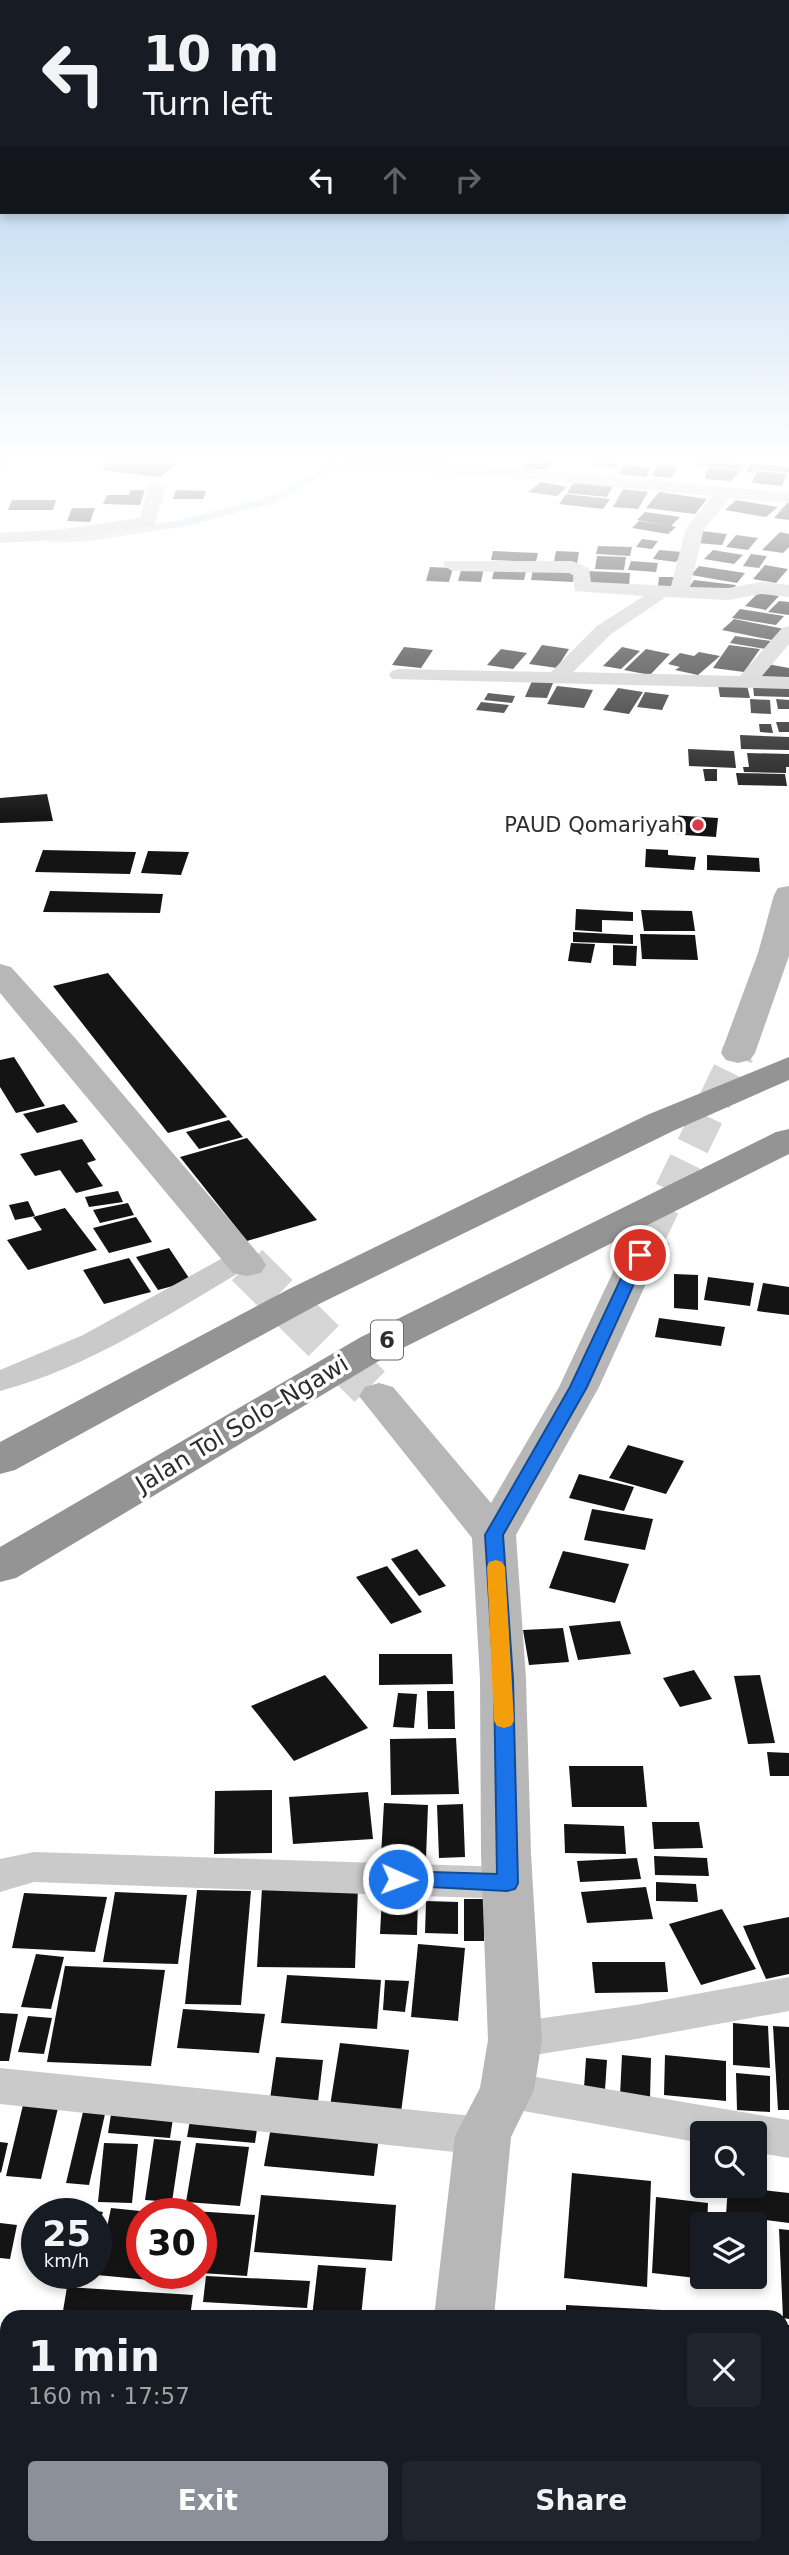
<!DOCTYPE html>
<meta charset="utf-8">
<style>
:root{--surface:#171b24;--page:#20242c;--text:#f1f3f6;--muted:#9ea1a6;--accent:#8c9099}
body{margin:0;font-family:"DejaVu Sans",sans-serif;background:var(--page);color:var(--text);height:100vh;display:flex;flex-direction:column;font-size:26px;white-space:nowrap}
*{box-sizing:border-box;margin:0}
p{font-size:23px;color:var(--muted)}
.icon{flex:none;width:38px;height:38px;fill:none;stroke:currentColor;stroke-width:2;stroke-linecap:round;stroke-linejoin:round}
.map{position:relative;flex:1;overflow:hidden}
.side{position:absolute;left:0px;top:2310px;width:789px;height:245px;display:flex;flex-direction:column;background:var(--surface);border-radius:21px 21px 0 0;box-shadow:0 4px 10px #0003}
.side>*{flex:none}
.hud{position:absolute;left:0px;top:0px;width:789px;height:214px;box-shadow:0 4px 10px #0003;background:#171b24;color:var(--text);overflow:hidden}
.tools{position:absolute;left:690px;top:2121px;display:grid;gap:14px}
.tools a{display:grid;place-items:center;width:77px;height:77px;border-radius:7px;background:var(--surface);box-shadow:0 4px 10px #0003;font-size:35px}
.speed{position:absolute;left:21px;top:2198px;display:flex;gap:14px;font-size:35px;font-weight:700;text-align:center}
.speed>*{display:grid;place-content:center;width:91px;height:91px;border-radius:50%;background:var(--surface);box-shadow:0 4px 10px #0003;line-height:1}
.speed small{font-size:18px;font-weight:400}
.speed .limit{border:10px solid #d22;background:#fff;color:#111}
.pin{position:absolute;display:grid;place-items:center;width:60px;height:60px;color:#fff;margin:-30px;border:4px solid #fff;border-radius:50%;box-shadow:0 2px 7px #0007}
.me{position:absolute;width:77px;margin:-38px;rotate:92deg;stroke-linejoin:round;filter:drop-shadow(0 0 5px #0008)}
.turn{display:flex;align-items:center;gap:24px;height:147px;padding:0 28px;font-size:32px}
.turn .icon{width:91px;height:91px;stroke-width:2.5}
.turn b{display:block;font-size:49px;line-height:60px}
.lanes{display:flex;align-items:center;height:66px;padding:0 28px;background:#0003;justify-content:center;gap:35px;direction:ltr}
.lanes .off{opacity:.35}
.round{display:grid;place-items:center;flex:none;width:74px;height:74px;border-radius:7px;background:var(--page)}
.head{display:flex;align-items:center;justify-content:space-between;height:119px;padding:0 28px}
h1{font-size:42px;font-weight:700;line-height:52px}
.cta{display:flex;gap:14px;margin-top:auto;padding:14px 28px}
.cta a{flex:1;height:80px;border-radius:7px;background:var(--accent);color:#fff;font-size:28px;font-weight:700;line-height:80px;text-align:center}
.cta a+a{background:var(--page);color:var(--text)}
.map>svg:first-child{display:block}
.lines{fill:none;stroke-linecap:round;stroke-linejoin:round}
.stream{stroke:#c9dce8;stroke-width:7}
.building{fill:#141414}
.secondary-tunnel-far1{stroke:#d5d5d5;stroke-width:33;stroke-dasharray:33 17;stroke-linecap:butt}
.secondary-tunnel{stroke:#d5d5d5;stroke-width:43;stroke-dasharray:43 22;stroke-linecap:butt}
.street{fill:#cacaca;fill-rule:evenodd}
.secondary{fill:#b7b7b7;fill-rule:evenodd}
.highway{fill:#949494;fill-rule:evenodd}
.route{fill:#1a73e8;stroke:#114b97;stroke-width:2}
.slow{fill:#f59e0b}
.poi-dot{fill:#d63d48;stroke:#fff;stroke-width:2.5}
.labels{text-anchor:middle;stroke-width:7;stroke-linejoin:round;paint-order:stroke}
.far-poi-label{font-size:21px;fill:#2d2d2d;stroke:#fff;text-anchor:end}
.shield{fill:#fff;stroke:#6c6c6c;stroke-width:2}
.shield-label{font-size:23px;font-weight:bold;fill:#2d2d2d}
.street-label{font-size:24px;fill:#2d2d2d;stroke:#fff}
</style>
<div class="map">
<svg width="789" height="2555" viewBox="0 0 789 2555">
<rect width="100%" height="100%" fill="#fff"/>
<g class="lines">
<polyline class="stream" points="52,539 85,538 184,523 274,499 340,462"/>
</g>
<g class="building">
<polygon points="110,462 178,462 160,477 101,470"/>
<polygon points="528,462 551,462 546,470 524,468"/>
<polygon points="594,462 618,462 615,468 592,466"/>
<polygon points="701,462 724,462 744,465 741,470 699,465"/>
<polygon points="750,463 789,467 789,471 788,473 756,469 754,473 746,472"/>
<polygon points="658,464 677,466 671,478 652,476"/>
<polygon points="624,465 651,467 646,477 618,474"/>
<polygon points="708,467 740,471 731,481 705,479"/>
<polygon points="757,471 787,474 782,486 752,483"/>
<polygon points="541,482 567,487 557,496 528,492"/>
<polygon points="574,482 613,486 607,497 567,493"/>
<polygon points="623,489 648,492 638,509 613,507"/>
<polygon points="130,490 145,490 140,505 103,504 107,495 129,495"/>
<polygon points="176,490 206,491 203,499 173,499"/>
<polygon points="659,492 707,499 695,514 646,508"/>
<polygon points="566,494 610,499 603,509 559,504"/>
<polygon points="12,500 56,500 53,510 8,510"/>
<polygon points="736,500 778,507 766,517 725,510"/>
<polygon points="789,501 789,520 774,518"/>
<polygon points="72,508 95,508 90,522 67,521"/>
<polygon points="645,512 680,517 671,526 676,527 668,534 632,528 639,521 666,525 637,520"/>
<polygon points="701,531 727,534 722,545 696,543"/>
<polygon points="780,532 789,534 789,547 783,553 762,550"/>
<polygon points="736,535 758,538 748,550 726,547"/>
<polygon points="642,539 658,541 652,549 636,547"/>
<polygon points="598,546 632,547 630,556 596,554"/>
<polygon points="659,550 683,552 676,562 653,559"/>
<polygon points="713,550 743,555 734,564 704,559"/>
<polygon points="493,551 538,553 536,562 491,560"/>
<polygon points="556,551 579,552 577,564 554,562"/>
<polygon points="751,554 767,556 759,568 743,566"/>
<polygon points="597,556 626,557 624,570 595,569"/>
<polygon points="631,561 658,563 656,572 628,570"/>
<polygon points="765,565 788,569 776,583 753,579"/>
<polygon points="699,566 745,573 737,583 691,575"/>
<polygon points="430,567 453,568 449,582 426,581"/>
<polygon points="462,567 484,568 481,582 458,581"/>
<polygon points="495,567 527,568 524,580 492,579"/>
<polygon points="533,569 575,571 573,582 531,580"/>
<polygon points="588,571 630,573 629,587 586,585"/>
<polygon points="659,577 676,577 675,588 658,587"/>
<polygon points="694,580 736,585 732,592 689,587"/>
<polygon points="759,592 779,596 766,610 745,606"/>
<polygon points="779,601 789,602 789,615 768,612"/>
<polygon points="740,609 784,616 776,625 732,618"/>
<polygon points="734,619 784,629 772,640 722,630"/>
<polygon points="735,636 771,641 766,649 730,643"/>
<polygon points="542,645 569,649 557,668 529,664"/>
<polygon points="729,645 760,649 744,672 713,668"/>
<polygon points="404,647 433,650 421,668 392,665"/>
<polygon points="622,647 640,651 621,669 603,666"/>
<polygon points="501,649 527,653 513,669 487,665"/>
<polygon points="646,649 670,654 650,675 624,670"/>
<polygon points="699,652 720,656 698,675 675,670 680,667 668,664 680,653 694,656"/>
<polygon points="767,664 789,668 789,678 757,677"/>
<polygon points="532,681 553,683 547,698 525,697"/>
<polygon points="718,685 747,685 750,698 720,697"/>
<polygon points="557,686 593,690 584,708 547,704"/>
<polygon points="753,686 789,687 789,697 754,696"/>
<polygon points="618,688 643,692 629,714 603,710"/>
<polygon points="645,692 669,695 662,710 637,707"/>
<polygon points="488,693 515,696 512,703 484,700"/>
<polygon points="750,699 770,700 771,714 751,713"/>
<polygon points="776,699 789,700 789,709 778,709"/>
<polygon points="481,702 509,705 504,713 476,710"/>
<polygon points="776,722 789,722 789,732 779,732"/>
<polygon points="759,724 771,724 773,733 760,732"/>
<polygon points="740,735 789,737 789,750 741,749"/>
<polygon points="688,749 734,751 736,768 689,766"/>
<polygon points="747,753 789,754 789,767 786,767 786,773 744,772 743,767 749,767"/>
<polygon points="703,769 717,769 717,781 705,781"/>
<polygon points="736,773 785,774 787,786 738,785"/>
<polygon points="47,794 53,821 0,823 0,798"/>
<polygon points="670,815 718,818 716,837 668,834"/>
<polygon points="646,849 668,850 668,855 696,857 694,870 645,867"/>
<polygon points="43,850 136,852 130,874 35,872"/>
<polygon points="148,851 189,852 181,875 141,873"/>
<polygon points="707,855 759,858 760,872 707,870"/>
<polygon points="50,891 163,894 160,913 43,912"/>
<polygon points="576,909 633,912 633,921 602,920 602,932 575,930"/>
<polygon points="641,910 692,911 695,931 644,931"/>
<polygon points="573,932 633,935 633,944 573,942"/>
<polygon points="640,934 695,935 698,960 642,959"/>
<polygon points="571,943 595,944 591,963 568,961"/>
<polygon points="613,945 637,946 636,966 613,965"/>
<polygon points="108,973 227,1117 168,1133 53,986"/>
<polygon points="14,1057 45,1106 16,1113 0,1087 0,1060"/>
<polygon points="64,1104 78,1122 37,1133 23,1114"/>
<polygon points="229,1120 243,1137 199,1149 186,1132"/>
<polygon points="247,1138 317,1220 247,1241 180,1157"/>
<polygon points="82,1139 96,1160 87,1163 103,1186 76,1193 60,1170 35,1176 20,1154"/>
<polygon points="118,1191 123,1202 89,1207 85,1197"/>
<polygon points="28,1201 35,1216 15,1220 9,1205"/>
<polygon points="128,1203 134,1215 100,1223 93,1210"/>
<polygon points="65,1208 97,1250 28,1270 7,1240 42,1230 33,1217"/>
<polygon points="136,1217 152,1242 109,1253 93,1228"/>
<polygon points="169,1248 191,1281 158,1290 136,1257"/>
<polygon points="129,1258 151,1292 104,1304 83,1270"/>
<polygon points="674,1274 698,1275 698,1310 674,1308"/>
<polygon points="708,1277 754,1283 750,1306 704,1300"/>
<polygon points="763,1283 789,1287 789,1315 757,1311"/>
<polygon points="659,1318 725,1327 721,1346 655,1337"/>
<polygon points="628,1445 684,1461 666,1494 609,1478"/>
<polygon points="579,1474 634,1487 624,1511 569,1498"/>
<polygon points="592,1509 653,1519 645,1550 584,1540"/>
<polygon points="417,1549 446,1586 419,1596 391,1559"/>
<polygon points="563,1551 629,1564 615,1603 549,1588"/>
<polygon points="387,1566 422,1612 391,1624 356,1577"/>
<polygon points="620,1621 631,1654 578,1660 569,1626"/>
<polygon points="563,1628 569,1662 529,1665 523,1630"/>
<polygon points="379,1654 452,1654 453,1684 379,1685"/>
<polygon points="694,1670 712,1699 680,1707 663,1678"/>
<polygon points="325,1675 368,1728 294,1761 251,1706"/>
<polygon points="760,1675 775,1743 748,1744 734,1676"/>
<polygon points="427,1691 454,1691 455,1729 428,1729"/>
<polygon points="398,1693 417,1694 414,1728 393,1727"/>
<polygon points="456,1738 459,1794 391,1795 390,1739"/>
<polygon points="767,1752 789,1753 789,1776 770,1776"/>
<polygon points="569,1766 643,1766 647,1807 572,1807"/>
<polygon points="272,1790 272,1853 214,1854 215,1791"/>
<polygon points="368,1792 373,1839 293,1844 289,1797"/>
<polygon points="384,1803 428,1805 426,1858 381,1856"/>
<polygon points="463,1804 465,1857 439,1858 437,1805"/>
<polygon points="652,1822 699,1822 703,1848 654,1849"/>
<polygon points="564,1824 624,1826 626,1854 565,1853"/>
<polygon points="654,1856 707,1858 709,1876 655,1875"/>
<polygon points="637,1858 641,1879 580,1882 577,1861"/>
<polygon points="656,1882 696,1884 698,1902 656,1901"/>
<polygon points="646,1887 653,1919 587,1923 581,1892"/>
<polygon points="262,1888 358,1888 355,1968 257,1967"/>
<polygon points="197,1890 251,1891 241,2005 185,2004"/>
<polygon points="115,1892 187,1895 178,1964 103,1962"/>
<polygon points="24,1893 107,1897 95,1952 12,1948"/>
<polygon points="382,1897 418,1898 417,1935 380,1934"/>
<rect x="464" y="1899" width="20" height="42"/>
<polygon points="426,1901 458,1902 458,1934 425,1933"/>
<polygon points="722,1909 756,1969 701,1985 669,1924"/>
<polygon points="789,1917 789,1974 766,1979 743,1926"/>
<polygon points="418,1944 465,1948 458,2021 411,2017"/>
<polygon points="36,1954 64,1957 51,2009 21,2007"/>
<polygon points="592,1962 665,1962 668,1992 595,1993"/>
<polygon points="65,1966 165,1970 151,2066 47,2062"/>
<polygon points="287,1975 381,1980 377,2029 281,2023"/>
<polygon points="385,1980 409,1981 405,2012 383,2010"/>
<polygon points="183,2009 265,2014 259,2053 177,2048"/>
<polygon points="0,2013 18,2014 9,2061 0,2061"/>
<polygon points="28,2016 52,2018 44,2054 18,2052"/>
<polygon points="733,2023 768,2026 770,2068 733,2065"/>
<polygon points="773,2026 789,2027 789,2110 778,2110"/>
<polygon points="340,2043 409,2050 401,2113 330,2106"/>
<polygon points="622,2055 651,2058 650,2099 620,2096"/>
<polygon points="665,2055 726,2061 726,2101 664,2095"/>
<polygon points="276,2057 323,2060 317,2110 269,2106"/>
<polygon points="586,2058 607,2060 605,2090 584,2088"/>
<polygon points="736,2073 770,2076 770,2112 737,2110"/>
<polygon points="23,2105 58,2108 41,2179 6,2176"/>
<polygon points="112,2108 174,2112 170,2138 108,2133"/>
<polygon points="192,2109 259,2115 255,2143 187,2137"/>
<polygon points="83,2112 105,2114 89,2185 66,2183"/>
<polygon points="271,2127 379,2136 374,2176 264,2166"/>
<polygon points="154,2139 181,2141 172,2202 145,2200"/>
<polygon points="0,2142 8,2143 1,2173 0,2172"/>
<polygon points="104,2143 138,2144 132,2203 98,2202"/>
<polygon points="196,2143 249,2147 240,2206 186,2202"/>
<polygon points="572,2173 651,2181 647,2287 564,2278"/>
<polygon points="728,2186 789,2193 789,2223 726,2215"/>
<polygon points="261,2195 396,2205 392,2261 254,2252"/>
<polygon points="656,2197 708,2203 707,2224 702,2224 702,2277 705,2277 705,2279 652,2273"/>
<polygon points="43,2206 68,2208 67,2214 41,2214"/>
<polygon points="78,2208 103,2212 97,2230 96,2214 76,2214"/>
<polygon points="111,2208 150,2212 142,2214 142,2273 151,2273 149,2280 97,2275"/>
<polygon points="178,2210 255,2215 247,2276 201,2273 201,2214 177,2214"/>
<polygon points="0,2223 17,2225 10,2259 0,2258"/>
<polygon points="779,2229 789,2230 789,2319 783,2318"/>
<polygon points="36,2236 37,2268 28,2267"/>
<polygon points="318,2265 366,2268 361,2317 312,2317"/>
<polygon points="206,2276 310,2281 307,2308 203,2302"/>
<polygon points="67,2287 193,2295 190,2317 62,2317"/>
<polygon points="566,2305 700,2312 701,2317 566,2317"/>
<polygon points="212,2310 295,2312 295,2317 211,2317"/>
<polygon points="782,2324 789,2325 789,2370 782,2369"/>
<polygon points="782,2377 789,2377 789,2468 782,2467"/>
<polygon points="782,2479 789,2480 789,2524 782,2523"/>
<polygon points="782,2527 789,2528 789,2555 732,2555 731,2548 782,2548"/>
<polygon points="285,2548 338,2548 338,2555 284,2555"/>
<rect x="576" y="2548" width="70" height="7"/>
</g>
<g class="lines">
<polyline class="secondary-tunnel-far1" points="649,1236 738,1053"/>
<g class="secondary-tunnel">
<polyline points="640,1255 650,1234"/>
<polyline points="247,1265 379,1396"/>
</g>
<g class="street">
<polygon points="0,462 9,462 6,468 0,469"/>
<polygon points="322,462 432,462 494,466 789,493 789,503 730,498 704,529 690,587 728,588 761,582 789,585 789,597 761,594 728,600 666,597 611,634 573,672 740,676 782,628 789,626 789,644 762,676 789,677 789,689 392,679 389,675 392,671 399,669 551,672 597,626 644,596 575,591 573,575 569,573 452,571 443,565 445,561 572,561 589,568 591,582 671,586 686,528 712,496 494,476 330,467"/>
<polygon points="157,482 166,487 154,526 56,540 0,543 0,533 56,530 140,518 148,487"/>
<path d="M242 1250 252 1253 257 1259 252 1265C172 1312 91 1367 0 1391V1370L83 1335 232 1253Z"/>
<polygon points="34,1852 507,1867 521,1872 527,1883 521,1894 507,1899 34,1882 0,1892 0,1859"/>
<polygon points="789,1977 789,2011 636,2039 515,2058 500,2052 494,2040 500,2028 515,2022 636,2005"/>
<polygon points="0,2068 483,2117 498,2123 505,2136 498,2149 483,2155 0,2104"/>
<polygon points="507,2072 789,2120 789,2158 754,2152 754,2133 702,2133 702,2143 507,2108 492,2103 486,2090 492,2077"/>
</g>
<g class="secondary">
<polygon points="789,886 789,956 755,1053 750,1060 738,1063 726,1060 721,1053 758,953 774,895 778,888"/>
<polygon points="0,964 11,967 75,1038 261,1257 266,1265 261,1273 247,1276 233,1273 0,993"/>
<polygon points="640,1244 653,1247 659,1255 599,1387 516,1535 526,1679 531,1854 542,2040 534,2090 511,2137 494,2317 434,2317 455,2136 480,2088 488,2040 481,1854 480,1679 472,1538 359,1396 365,1387 379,1383 393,1387 491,1503 559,1387 621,1255 627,1247"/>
<polygon points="409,2548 473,2548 472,2555 408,2555"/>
</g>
<g class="highway">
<polygon points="789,1057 789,1080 673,1131 317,1305 15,1470 0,1474 0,1442 289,1289 647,1115"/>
<polygon points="789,1129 789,1154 389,1355 16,1578 0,1582 0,1547 361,1337 776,1132"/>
</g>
</g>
<linearGradient id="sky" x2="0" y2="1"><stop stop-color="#9bc4e8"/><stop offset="0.56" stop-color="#fff"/><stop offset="1" stop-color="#fff" stop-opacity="0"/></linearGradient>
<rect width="789" height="820" fill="url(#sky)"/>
<polygon class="route" points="640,1250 647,1255 587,1387 503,1535 513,1679 518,1883 515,1889 507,1891 391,1885 388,1879 391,1873 398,1871 497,1874 494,1679 485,1535 570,1387 632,1255"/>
<polygon class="slow" points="496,1560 502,1562 505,1567 514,1721 511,1726 504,1728 497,1726 494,1721 487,1567 489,1562"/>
<circle class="poi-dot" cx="698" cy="825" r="7"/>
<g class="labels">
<g class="far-poi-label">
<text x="684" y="832">PAUD Qomariyah</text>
</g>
<rect class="shield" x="371" y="1320.5" width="32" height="39" rx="5"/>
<g class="shield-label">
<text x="387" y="1348">6</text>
</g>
<g class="street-label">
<text transform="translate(242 1424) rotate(-31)" y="8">Jalan Tol Solo–Ngawi</text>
</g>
</g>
</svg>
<div class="tools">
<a><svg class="icon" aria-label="search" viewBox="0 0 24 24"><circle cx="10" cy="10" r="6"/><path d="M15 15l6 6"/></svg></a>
<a><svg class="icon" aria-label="layers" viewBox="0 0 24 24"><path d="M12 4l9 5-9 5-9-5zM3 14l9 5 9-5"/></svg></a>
</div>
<div class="speed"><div>25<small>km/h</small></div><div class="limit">30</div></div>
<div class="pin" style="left:640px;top:1255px;background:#d93025"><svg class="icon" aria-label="arrive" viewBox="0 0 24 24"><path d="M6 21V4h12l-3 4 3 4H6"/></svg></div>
<svg class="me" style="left:398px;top:1879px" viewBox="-20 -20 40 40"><circle r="17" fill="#1a73e8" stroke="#fff" stroke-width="3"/><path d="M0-11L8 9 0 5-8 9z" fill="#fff"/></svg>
<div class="hud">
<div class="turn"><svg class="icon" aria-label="left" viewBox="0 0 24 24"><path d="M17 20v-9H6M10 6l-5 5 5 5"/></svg><div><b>10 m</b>Turn left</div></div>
<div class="lanes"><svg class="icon" aria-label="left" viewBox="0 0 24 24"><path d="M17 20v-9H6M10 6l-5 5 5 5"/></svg><svg class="icon off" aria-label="ahead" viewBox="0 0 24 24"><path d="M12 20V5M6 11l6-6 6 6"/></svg><svg class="icon off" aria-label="right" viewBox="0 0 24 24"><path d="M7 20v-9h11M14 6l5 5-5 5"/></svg></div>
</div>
<section class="side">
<div class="head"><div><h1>1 min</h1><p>160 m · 17:57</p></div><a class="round"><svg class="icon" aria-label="close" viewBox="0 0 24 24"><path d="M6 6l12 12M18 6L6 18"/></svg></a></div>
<div class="cta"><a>Exit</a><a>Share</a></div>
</section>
</div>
